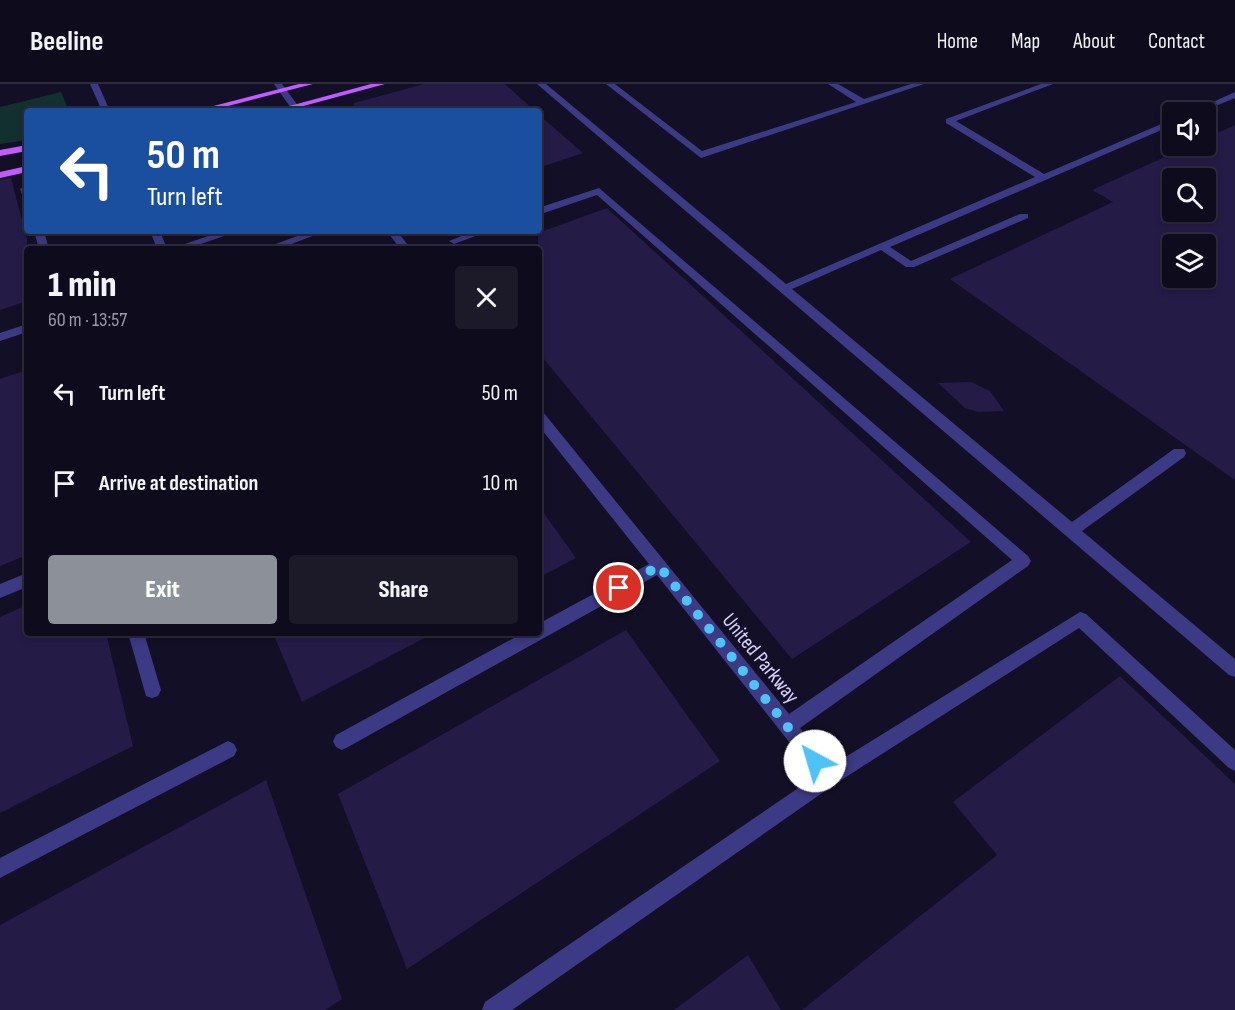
<!DOCTYPE html>
<meta charset="utf-8">
<style>
:root{--surface:#0e0b1c;--page:#1c1929;--text:#f1f3f6;--muted:#9b9ba3;--line:#2e2b3b;--accent:#8c9099}
body{margin:0;font-family:"Sofia Sans Condensed",sans-serif;background:var(--page);color:var(--text);height:100vh;display:flex;flex-direction:column;font-size:22px;white-space:nowrap}
*{box-sizing:border-box;margin:0}
p{font-size:20px;color:var(--muted)}
.icon{flex:none;width:33px;height:33px;fill:none;stroke:currentColor;stroke-width:2;stroke-linecap:round;stroke-linejoin:round}
.map{position:relative;flex:1;overflow:hidden}
.drawer{position:absolute;left:24px;top:162px;width:518px;height:390px;display:flex;flex-direction:column;background:var(--surface);border-radius:6px;box-shadow:0 3px 9px #0003,0 0 0 2px var(--line)}
.drawer>*{flex:none}
.top-card{position:absolute;left:24px;top:24px;width:518px;height:126px;border-radius:6px;box-shadow:0 3px 9px #0003,0 0 0 2px var(--line);background:#1a4fa0;color:#fff;overflow:hidden}
.controls{position:absolute;left:1162px;top:18px;display:grid;gap:12px}
.controls a{display:grid;place-items:center;width:54px;height:54px;border-radius:6px;background:var(--surface);box-shadow:0 3px 9px #0003,0 0 0 2px var(--line);font-size:30px}
.pin{position:absolute;display:grid;place-items:center;width:51px;height:51px;color:#fff;margin:-26px;border:3px solid #fff;border-radius:50%;box-shadow:0 2px 6px #0007}
.me{position:absolute;width:66px;margin:-33px;rotate:321deg;stroke-linejoin:round;filter:drop-shadow(0 0 4px #0008)}
.turn{display:flex;align-items:center;gap:21px;height:126px;padding:0 24px;font-size:27px}
.turn .icon{width:78px;height:78px;stroke-width:2.5}
.turn b{display:block;font-size:42px;line-height:51px}
.round{display:grid;place-items:center;flex:none;width:63px;height:63px;border-radius:6px;background:var(--page)}
.headline{display:flex;align-items:center;justify-content:space-between;height:102px;padding:0 24px}
h1{font-size:36px;font-weight:800;line-height:45px}
.button{display:flex;gap:12px;margin-top:auto;padding:12px 24px}
.button a{flex:1;height:69px;border-radius:6px;background:var(--accent);color:#fff;font-size:24px;font-weight:800;line-height:69px;text-align:center}
.button a+a{background:var(--page);color:var(--text)}
ul{padding:0;list-style:none}
li{display:flex;align-items:center;gap:18px;height:90px;padding:0 24px}
li div{flex:1}
li b{display:block;font-size:22px}
li em{font-style:normal}
header{display:flex;align-items:center;gap:36px;box-sizing:border-box;height:84px;padding:0 30px;background:var(--surface);border-bottom:2px solid var(--line)}
header strong{font-size:28px}
nav{display:flex;gap:33px;margin-inline-start:auto;font-size:21px}
.map>svg:first-child{display:block}
.green{fill:#12302f}
.building{fill:#241b47;fill-rule:evenodd}
.lines{fill:none;stroke-linecap:round;stroke-linejoin:round}
.minor{fill:#3d3a85;fill-rule:evenodd}
.major{fill:#c25bff;fill-rule:evenodd}
.route{stroke:#4fc3f7;stroke-width:10;stroke-dasharray:0 18}
.labels{text-anchor:middle;stroke-width:6;stroke-linejoin:round;paint-order:stroke}
.street-label{font-size:21px;fill:#d9d4ff;stroke:#130f26}
</style>
<header>
<strong>Beeline</strong>
<nav><a>Home</a><a>Map</a><a>About</a><a>Contact</a></nav>
</header>
<div class="map">
<svg width="1235" height="926" viewBox="0 0 1235 926">
<rect width="100%" height="100%" fill="#130f26"/>
<polygon class="green" points="61,8 69,27 27,27 27,56 0,60 0,23"/>
<g class="building">
<polygon points="424,0 505,0 535,27 355,27 354,19"/>
<polygon points="538,30 583,69 538,84"/>
<path d="M1235 41V396L950 195 1113 118 1092 106 1189 62H1206V54ZM1173 94H1206V128H1173ZM1173 160H1206V194H1173Z"/>
<polygon points="11,94 27,155 27,217 0,226 0,96"/>
<polygon points="607,124 971,458 792,575 538,268 538,149"/>
<polygon points="27,286 27,471 0,482 0,295"/>
<polygon points="971,298 990,307 1004,327 978,328 965,324 938,299"/>
<polygon points="538,421 576,474 538,494"/>
<polygon points="27,521 27,549 106,549 133,662 0,729 0,533"/>
<polygon points="626,546 720,677 407,885 338,710"/>
<polygon points="273,549 434,549 302,618"/>
<polygon points="1120,592 1235,700 1235,926 802,926 997,771 953,718"/>
<polygon points="266,696 342,915 325,926 0,926 0,841"/>
<polygon points="748,871 781,926 674,926"/>
</g>
<g class="lines">
<g class="minor">
<polygon points="90,0 98,0 110,27 102,27"/>
<polygon points="274,0 282,0 302,27 293,27"/>
<polygon points="537,0 546,0 786,200 1035,93 946,39 946,35 1041,0 1053,0 956,37 1044,90 1173,35 1173,41 890,163 911,177 1020,130 1028,130 1028,134 914,183 906,183 881,166 792,205 1072,438 1174,365 1184,365 1186,369 1184,373 1082,447 1235,575 1235,593 1229,591"/>
<polygon points="606,0 615,0 702,67 856,18 828,0 838,0 864,15 911,0 924,0 701,74"/>
<polygon points="1235,8 1235,14 1201,28 1191,28"/>
<polygon points="25,102 27,103 27,114 23,113 20,105"/>
<polygon points="599,104 1028,472 1031,477 1028,482 800,644 831,682 1080,528 1086,530 1235,666 1235,687 1229,684 1079,544 835,700 512,926 482,926 485,918 816,692 657,491 348,663 342,666 336,663 333,657 336,651 523,549 538,549 538,540 649,480 538,341 538,326 543,328 789,630 1012,476 597,111 538,131 538,124"/>
<polygon points="34,147 44,147 49,165 39,165"/>
<polygon points="150,147 160,147 167,165 157,165"/>
<polygon points="223,147 239,147 186,165 170,165"/>
<polygon points="311,147 326,147 278,165 262,165"/>
<polygon points="387,147 397,147 411,165 400,165"/>
<polygon points="474,147 489,147 454,160 449,157"/>
<polygon points="27,240 27,248 0,257 0,249"/>
<polygon points="27,489 27,503 0,514 0,500"/>
<polygon points="128,549 144,549 161,606 158,612 152,614 146,612"/>
<polygon points="228,657 234,660 237,666 234,672 0,794 0,774"/>
</g>
<g class="major">
<polygon points="299,0 313,0 209,27 194,27"/>
<polygon points="371,0 385,0 285,27 271,27"/>
<polygon points="27,61 27,67 0,72 0,66"/>
<polygon points="27,82 27,88 0,94 0,88"/>
</g>
</g>
<g class="lines">
<polyline class="route" points="619,504 659,482 815,677"/>
</g>
<g class="labels">
<g class="street-label">
<text transform="translate(761 574) rotate(51)" y="7">United Parkway</text>
</g>
</g>
</svg>
<div class="controls">
<a><svg class="icon" aria-label="sound" viewBox="0 0 24 24"><path d="M4 9h4l5-4v14l-5-4H4zM17 9q2 3 0 6"/></svg></a>
<a><svg class="icon" aria-label="search" viewBox="0 0 24 24"><circle cx="10" cy="10" r="6"/><path d="M15 15l6 6"/></svg></a>
<a><svg class="icon" aria-label="layers" viewBox="0 0 24 24"><path d="M12 4l9 5-9 5-9-5zM3 14l9 5 9-5"/></svg></a>
</div>
<div class="pin" style="left:619px;top:504px;background:#d93025"><svg class="icon" aria-label="arrive" viewBox="0 0 24 24"><path d="M6 21V4h12l-3 4 3 4H6"/></svg></div>
<svg class="me" style="left:815px;top:677px" viewBox="-20 -20 40 40"><circle r="19" fill="#fff"/><path d="M0-13L10 11 0 6-10 11z" fill="#4fc3f7"/></svg>
<div class="top-card">
<div class="turn"><svg class="icon" aria-label="left" viewBox="0 0 24 24"><path d="M17 20v-9H6M10 6l-5 5 5 5"/></svg><div><b>50 m</b>Turn left</div></div>
</div>
<section class="drawer">
<div class="headline"><div><h1>1 min</h1><p>60 m · 13:57</p></div><a class="round"><svg class="icon" aria-label="close" viewBox="0 0 24 24"><path d="M6 6l12 12M18 6L6 18"/></svg></a></div>
<ul>
<li><svg class="icon" aria-label="left" viewBox="0 0 24 24"><path d="M17 20v-9H6M10 6l-5 5 5 5"/></svg><div><b>Turn left</b></div><em>50 m</em></li>
<li><svg class="icon" aria-label="arrive" viewBox="0 0 24 24"><path d="M6 21V4h12l-3 4 3 4H6"/></svg><div><b>Arrive at destination</b></div><em>10 m</em></li>
</ul>
<div class="button"><a>Exit</a><a>Share</a></div>
</section>
</div>
